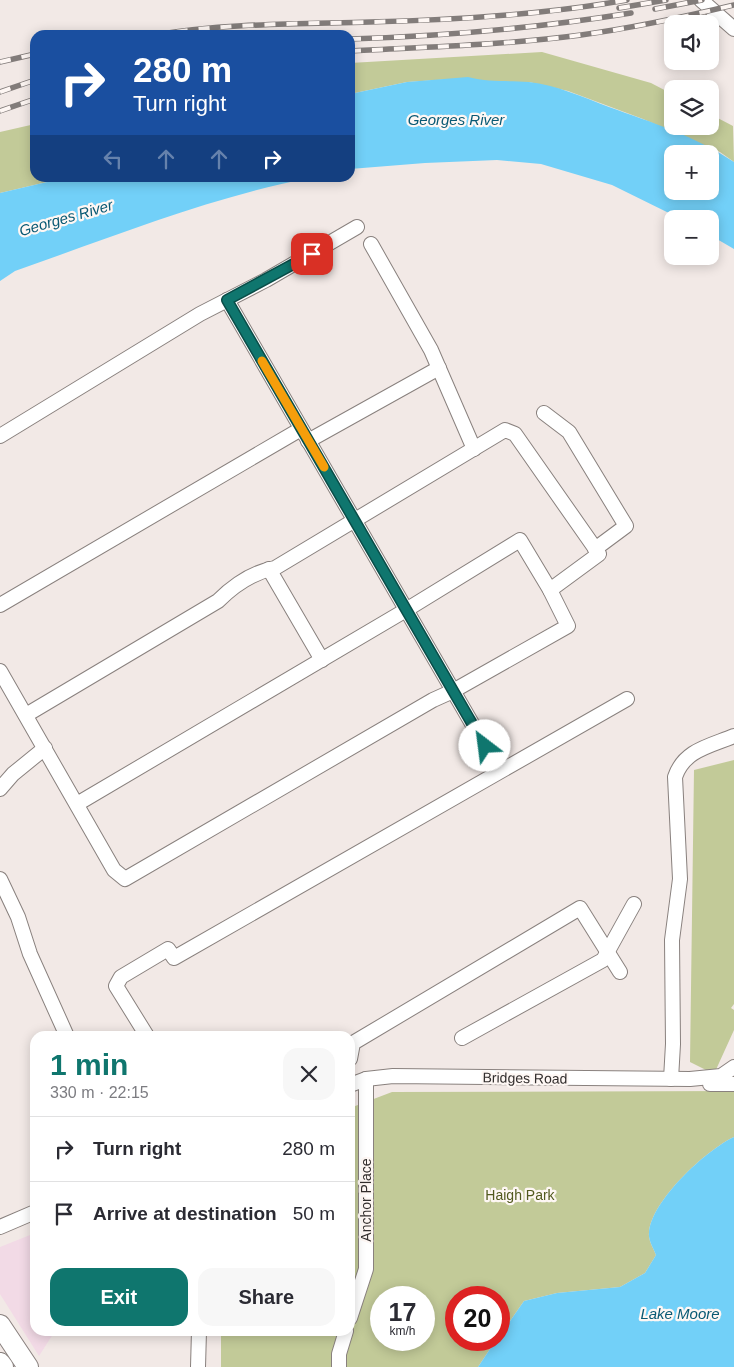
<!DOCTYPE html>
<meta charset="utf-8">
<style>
:root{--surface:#fff;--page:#f7f7f7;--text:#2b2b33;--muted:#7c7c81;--line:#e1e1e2;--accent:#0f766e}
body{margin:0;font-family:Helvetica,sans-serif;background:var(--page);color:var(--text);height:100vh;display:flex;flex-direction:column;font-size:19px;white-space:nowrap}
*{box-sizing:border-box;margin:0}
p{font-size:16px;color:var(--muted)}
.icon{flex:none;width:28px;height:28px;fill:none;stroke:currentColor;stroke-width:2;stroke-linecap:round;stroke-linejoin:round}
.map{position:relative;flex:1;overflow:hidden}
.side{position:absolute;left:30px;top:1031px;width:325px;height:305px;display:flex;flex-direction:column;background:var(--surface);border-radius:15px;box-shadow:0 2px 12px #0003}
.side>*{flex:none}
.guide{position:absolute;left:30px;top:30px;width:325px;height:152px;border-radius:15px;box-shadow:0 2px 12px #0003;background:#1a4fa0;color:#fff;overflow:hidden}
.fabs{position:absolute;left:664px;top:15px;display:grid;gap:10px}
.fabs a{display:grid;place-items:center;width:55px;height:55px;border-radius:10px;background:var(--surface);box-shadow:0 2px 12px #0003;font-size:25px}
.speed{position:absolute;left:370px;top:1286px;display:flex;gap:10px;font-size:25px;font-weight:700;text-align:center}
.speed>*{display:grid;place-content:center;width:65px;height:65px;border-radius:50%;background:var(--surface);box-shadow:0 2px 12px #0003;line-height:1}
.speed small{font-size:12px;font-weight:400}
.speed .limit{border:8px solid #d22;background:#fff;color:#111}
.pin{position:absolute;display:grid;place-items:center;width:42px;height:42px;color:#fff;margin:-21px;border-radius:10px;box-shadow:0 2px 8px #0006}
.me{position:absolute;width:55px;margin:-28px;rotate:330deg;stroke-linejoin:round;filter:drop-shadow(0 0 4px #0008)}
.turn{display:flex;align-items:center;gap:18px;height:105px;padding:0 20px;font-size:22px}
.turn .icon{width:65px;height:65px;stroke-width:2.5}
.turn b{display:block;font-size:35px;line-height:42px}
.lanes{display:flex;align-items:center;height:48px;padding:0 20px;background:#0003;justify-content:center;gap:25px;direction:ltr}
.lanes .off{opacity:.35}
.round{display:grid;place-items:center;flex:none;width:52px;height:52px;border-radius:15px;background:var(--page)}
.head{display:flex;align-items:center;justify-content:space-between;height:85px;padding:0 20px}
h1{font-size:30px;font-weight:700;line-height:38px;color:var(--accent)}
.button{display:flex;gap:10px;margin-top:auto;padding:10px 20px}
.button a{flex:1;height:58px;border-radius:15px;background:var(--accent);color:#fff;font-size:20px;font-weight:700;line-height:58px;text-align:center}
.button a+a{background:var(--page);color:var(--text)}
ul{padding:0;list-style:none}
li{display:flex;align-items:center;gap:15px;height:65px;padding:0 20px;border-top:1px solid var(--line)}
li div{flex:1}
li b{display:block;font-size:19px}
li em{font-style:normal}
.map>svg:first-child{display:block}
.commercial{fill:#f2dae6}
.green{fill:#c2ca98;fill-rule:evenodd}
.water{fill:#72d0f8;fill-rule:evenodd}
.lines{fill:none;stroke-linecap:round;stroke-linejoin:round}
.minor-casing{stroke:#89817e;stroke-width:16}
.highway-casing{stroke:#89817e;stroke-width:22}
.minor{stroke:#fff;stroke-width:14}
.highway{stroke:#fff;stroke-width:20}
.rail-casing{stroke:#827c7a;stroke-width:5.5}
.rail{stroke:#fef7f4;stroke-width:4;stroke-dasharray:11;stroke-linecap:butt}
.route-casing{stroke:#0a4d48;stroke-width:12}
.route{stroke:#0f766e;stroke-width:9}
.slow{stroke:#f59e0b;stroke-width:9}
.labels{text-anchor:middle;stroke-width:4.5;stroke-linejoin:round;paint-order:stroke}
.street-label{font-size:14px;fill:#322e2d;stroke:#fef7f4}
.park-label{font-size:14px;fill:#52591e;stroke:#fef7f4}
.water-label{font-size:15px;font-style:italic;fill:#095974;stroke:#fef7f4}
</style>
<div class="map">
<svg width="734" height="1367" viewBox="0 0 734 1367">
<rect width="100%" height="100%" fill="#f2e9e6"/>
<polygon class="commercial" points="35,1233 35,1331 55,1331 39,1356 0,1294 0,1247"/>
<g class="green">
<polygon points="542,52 651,83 672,94 672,126 710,126 710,114 733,126 734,162 720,152 643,119 568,91 529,82 484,82 468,78 407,82 350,94 350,63"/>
<polygon points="35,124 35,178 64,178 0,193 0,132"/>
<polygon points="734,760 734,1004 731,1008 734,1010 734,1030 714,1074 690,1062 694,770"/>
<path d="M734 1091V1137C706 1150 651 1201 649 1233 648 1240 654 1249 656 1255L645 1273 620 1287 557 1293 524 1301 499 1337V1298H456V1340H496L478 1367H221V1331H350V1108L392 1092ZM381 1298H424V1340H381Z"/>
</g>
<g class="water">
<path d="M468 77C489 83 508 80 529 82 556 85 583 97 609 107 651 122 697 137 734 162V249L710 235V219H681L612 185 541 164 497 160 425 163 350 169V94L407 82ZM672 154H710V191H672Z"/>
<path d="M64 178H309C209 198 112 237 15 271L0 281V193Z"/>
<path d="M734 1137V1367H478L496 1340H499V1337L524 1301 557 1293 620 1287 645 1273 656 1255C654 1249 648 1240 649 1233 651 1201 706 1150 734 1137Z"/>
</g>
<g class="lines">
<defs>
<g id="minor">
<polyline points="701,0 734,29"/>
<polyline points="371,244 431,350 474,449"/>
<polyline points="227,300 485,746"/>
<polyline points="544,413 569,432 626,526 595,549"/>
<polyline points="0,436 200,314 266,280 357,227"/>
<polyline points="308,441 439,368"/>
<polyline points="269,569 322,660"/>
<polyline points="0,605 301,429"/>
<polyline points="0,671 114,870 125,879 433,700 453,691 568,626 550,590 520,540 406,610 77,804"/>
<path d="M26 715 218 601C234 585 254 572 275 568L505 430 515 434 599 554 550 590"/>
<polyline points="0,789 13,774 45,748"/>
<polyline points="0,879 18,917 30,954 66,1034"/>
<polyline points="147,1036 116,986 121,977 168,949 174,958 627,699"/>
<polyline points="462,1038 603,960 634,904"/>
<polyline points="350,1059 353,1043 580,908 620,972"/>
<path d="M671 1079 673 1044 672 940 680 879 675 777C684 750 710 746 734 736"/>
<polyline points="710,1084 734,1084"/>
<polyline points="350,1085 366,1079 393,1076 690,1079 721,1076 734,1067"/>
<polyline points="0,1227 35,1212"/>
<polyline points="350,1318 366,1269 366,1079"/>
<polyline points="198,1367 199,1331"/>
<polyline points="339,1367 339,1354 346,1331"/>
</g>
<g id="highway">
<polyline points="0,1325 28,1367"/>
<polyline points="0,1363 3,1367"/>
</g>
</defs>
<use href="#minor" class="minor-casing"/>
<use href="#highway" class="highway-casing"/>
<use href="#minor" class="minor"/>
<use href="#highway" class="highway"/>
<defs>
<g id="rail">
<polyline points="619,8 666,0"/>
<polyline points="655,9 702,0"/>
<path d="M155 35C225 23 299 24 370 22 456 20 542 15 627 0"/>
<path d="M350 39C444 36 538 28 631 13"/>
<path d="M350 51C427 47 505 45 581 35 633 28 684 17 734 5"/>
<polyline points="0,62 35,54"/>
<polyline points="0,92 35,80"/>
<polyline points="0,111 35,99"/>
</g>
</defs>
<use href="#rail" class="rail-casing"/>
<use href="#rail" class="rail"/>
</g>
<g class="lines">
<defs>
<polyline id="route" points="312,254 227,300 485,746"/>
</defs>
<use href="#route" class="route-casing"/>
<use href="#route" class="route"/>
<polyline class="slow" points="262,361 324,467"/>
</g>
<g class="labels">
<g class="street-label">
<text transform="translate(525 1078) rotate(1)" y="5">Bridges Road</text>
<text transform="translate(366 1200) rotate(-90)" y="5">Anchor Place</text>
</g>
<g class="park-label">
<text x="520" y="1200">Haigh Park</text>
</g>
<g class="water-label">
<text x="456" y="125">Georges River</text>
<text transform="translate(66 218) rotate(-16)" y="5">Georges River</text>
<text x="680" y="1319">Lake Moore</text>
</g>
</g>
</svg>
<div class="fabs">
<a><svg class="icon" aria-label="sound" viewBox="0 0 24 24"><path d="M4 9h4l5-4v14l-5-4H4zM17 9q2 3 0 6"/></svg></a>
<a><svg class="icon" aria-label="layers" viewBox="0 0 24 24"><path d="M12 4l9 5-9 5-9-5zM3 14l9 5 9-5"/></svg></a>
<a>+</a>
<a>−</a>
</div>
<div class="speed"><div>17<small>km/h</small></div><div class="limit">20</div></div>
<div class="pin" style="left:312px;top:254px;background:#d93025"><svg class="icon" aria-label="arrive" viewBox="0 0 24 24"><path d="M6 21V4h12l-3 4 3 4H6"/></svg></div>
<svg class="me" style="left:485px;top:746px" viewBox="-20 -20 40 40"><circle r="19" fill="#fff"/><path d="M0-13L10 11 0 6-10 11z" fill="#0f766e"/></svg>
<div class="guide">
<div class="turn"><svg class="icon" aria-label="right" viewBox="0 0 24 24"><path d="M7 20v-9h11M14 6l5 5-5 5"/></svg><div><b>280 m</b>Turn right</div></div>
<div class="lanes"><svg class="icon off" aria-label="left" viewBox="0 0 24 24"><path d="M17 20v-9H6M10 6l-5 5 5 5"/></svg><svg class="icon off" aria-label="ahead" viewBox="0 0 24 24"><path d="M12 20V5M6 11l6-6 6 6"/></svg><svg class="icon off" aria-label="ahead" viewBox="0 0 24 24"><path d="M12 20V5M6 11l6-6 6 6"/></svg><svg class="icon" aria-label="right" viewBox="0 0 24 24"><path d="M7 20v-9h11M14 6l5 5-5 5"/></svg></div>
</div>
<section class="side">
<div class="head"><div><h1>1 min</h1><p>330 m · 22:15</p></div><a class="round"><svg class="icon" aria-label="close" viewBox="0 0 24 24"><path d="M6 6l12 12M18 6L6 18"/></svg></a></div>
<ul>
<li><svg class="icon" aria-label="right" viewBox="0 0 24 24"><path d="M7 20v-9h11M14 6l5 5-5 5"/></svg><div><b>Turn right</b></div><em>280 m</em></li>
<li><svg class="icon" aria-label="arrive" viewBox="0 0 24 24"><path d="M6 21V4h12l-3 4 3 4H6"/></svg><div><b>Arrive at destination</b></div><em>50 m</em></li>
</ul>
<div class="button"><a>Exit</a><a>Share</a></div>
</section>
</div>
